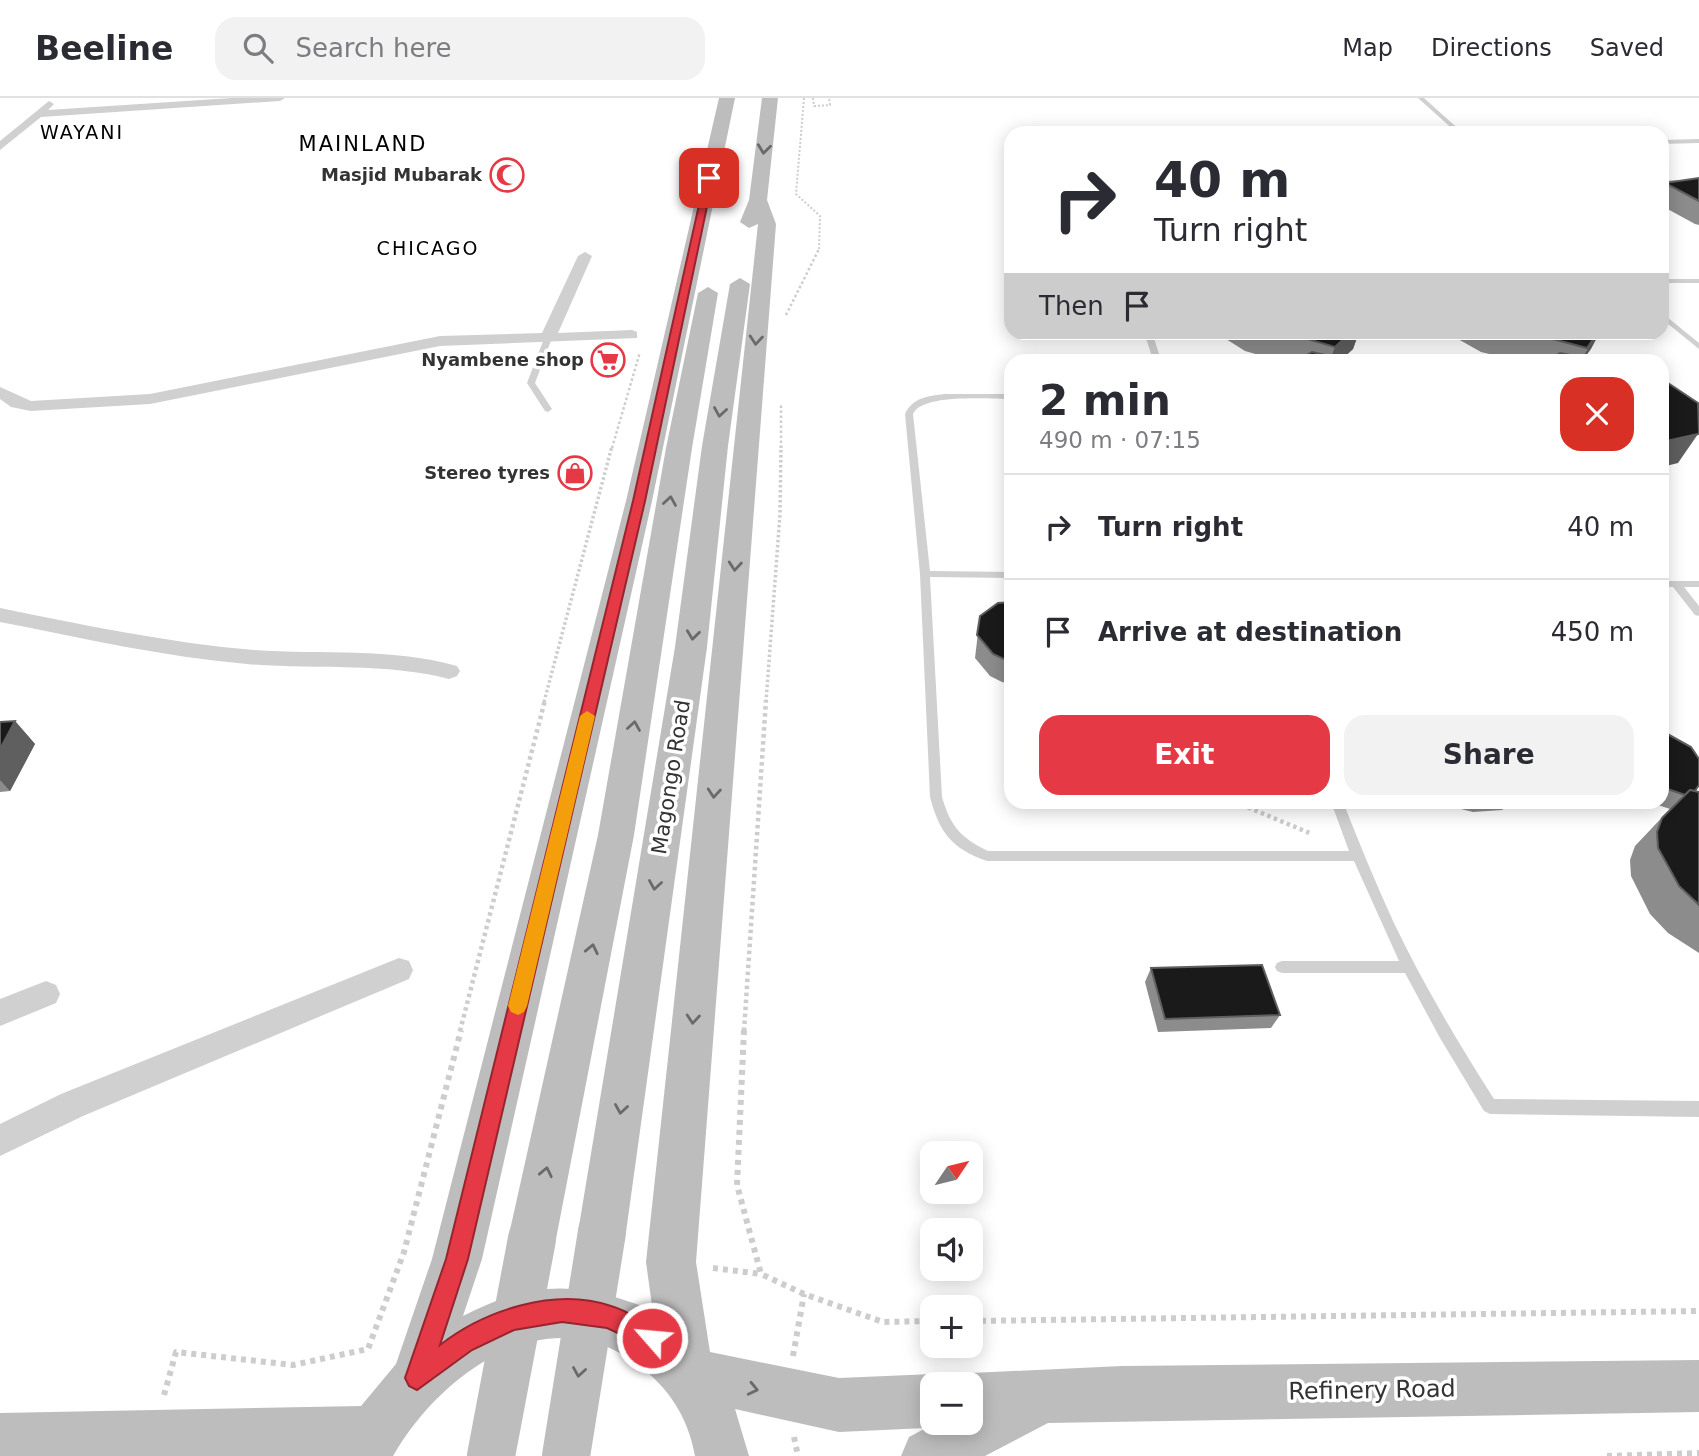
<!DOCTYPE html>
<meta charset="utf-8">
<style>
:root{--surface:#fff;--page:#f2f2f3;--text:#2b2b33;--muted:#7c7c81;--line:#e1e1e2;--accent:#e63946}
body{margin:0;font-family:"DejaVu Sans",sans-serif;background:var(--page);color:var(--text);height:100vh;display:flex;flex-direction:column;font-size:26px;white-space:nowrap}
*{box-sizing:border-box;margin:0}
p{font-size:23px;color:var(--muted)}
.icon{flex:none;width:38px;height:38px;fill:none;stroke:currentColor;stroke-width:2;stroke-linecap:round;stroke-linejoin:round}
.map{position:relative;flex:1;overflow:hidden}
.drawer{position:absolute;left:1004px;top:256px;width:665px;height:455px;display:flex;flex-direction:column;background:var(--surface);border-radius:21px;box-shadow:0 4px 18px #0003}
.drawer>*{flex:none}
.banner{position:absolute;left:1004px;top:28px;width:665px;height:214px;border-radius:21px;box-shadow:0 4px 18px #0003;background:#fff;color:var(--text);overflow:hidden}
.needle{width:46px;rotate:55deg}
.tools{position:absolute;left:920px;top:1043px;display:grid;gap:14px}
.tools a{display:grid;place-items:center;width:63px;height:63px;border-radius:14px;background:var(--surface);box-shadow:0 4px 18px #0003;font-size:35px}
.pin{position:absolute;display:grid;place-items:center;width:60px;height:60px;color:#fff;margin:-30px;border-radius:14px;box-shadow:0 4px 10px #0006}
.me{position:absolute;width:77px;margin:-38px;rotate:297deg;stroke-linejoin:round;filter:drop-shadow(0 0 5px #0008)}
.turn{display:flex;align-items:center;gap:24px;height:147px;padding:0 35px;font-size:32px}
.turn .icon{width:91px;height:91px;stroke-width:2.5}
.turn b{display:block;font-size:49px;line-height:60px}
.then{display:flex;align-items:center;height:66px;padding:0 35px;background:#0003;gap:14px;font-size:26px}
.round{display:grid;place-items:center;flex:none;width:74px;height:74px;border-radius:21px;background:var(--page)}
.overview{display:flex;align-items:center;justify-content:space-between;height:119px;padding:0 35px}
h1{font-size:42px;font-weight:700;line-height:52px}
.primary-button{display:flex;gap:14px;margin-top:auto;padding:14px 35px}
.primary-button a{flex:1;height:80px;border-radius:21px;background:var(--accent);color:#fff;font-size:28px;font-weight:700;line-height:80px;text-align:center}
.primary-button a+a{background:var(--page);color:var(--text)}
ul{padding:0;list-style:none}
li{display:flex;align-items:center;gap:21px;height:105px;padding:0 35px;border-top:2px solid var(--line)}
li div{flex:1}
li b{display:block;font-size:26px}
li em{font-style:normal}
header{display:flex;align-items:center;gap:42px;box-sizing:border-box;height:98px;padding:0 35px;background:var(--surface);border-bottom:2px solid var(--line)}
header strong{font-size:33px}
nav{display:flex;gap:38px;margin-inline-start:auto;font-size:24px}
.search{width:490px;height:63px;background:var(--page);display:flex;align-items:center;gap:18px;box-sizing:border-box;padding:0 24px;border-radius:21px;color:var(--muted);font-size:26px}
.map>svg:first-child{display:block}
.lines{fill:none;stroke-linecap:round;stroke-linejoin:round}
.path-far4{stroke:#cdcdcd;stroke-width:2;stroke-dasharray:2 2;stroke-linecap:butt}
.path-far3{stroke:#cdcdcd;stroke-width:2.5;stroke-dasharray:2.5 2.5;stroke-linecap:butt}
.path-far2{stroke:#cdcdcd;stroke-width:3.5;stroke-dasharray:2.5 2.5;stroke-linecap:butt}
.path-far1{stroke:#cdcdcd;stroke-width:4.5;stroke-dasharray:3.5 3.5;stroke-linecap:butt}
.path{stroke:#cdcdcd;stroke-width:6;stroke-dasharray:5 5;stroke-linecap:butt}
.service{fill:#d0d0d0;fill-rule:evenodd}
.minor{fill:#d0d0d0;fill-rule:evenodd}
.secondary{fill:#bdbdbd;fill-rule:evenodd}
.secondary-bridge{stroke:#bdbdbd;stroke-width:48}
.wall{fill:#8c8c8c}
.shaded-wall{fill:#5f5f5f}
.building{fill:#1a1a1a;stroke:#5f5f5f;stroke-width:2}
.oneway{stroke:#6a6a6a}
.route{fill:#e63946;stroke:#96252e;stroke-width:2}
.slow{fill:#f59e0b}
.labels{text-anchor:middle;stroke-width:7;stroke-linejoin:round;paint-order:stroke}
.far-poi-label{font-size:18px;font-weight:bold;fill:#333;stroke:#fff;text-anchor:end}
.far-neighbourhood-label{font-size:19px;letter-spacing:2px;fill:#000;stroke:#fff}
.far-quarter-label{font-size:21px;letter-spacing:2px;fill:#000;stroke:#fff}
.street-label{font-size:21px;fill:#333;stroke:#fff}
.near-street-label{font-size:24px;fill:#333;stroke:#fff}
</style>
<header>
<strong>Beeline</strong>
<div class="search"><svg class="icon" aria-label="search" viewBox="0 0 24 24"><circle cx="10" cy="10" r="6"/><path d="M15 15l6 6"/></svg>Search here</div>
<nav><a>Map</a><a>Directions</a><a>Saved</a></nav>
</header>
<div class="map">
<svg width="1699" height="1358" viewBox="0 0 1699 1358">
<rect width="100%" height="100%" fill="#fff"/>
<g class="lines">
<g class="path-far4">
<polyline points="804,0 796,96 820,118 819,153"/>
<polyline points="813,0 814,8 830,7 829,0"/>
</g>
<g class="path-far3">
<polyline points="786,217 819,151"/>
<polyline points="612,350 640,254"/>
<polyline points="781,350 781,306"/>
</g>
<g class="path-far2">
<polyline points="544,604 612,348"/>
<polyline points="766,604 780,416 781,348"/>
</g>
<g class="path-far1">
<polyline points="1235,704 1312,736"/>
<polyline points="460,933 545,602"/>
<polyline points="744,933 766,602"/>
</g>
<g class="path">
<polyline points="744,932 737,1087 761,1176 804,1196 883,1224 933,1223"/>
<polyline points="713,1170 761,1176"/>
<polyline points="971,1223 1699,1213"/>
<polyline points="793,1258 804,1196"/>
<polyline points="164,1297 176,1254 293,1267 368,1251 404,1154 461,932"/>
<polyline points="794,1339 798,1358"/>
<polyline points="1607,1358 1699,1355"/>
</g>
<g class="service">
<polygon points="1418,0 1424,0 1463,35 1457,35"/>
<polygon points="1699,41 1699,45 1662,46 1662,42"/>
<rect x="1662" y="82" width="37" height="4"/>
<rect x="1662" y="181" width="37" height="4"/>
<polygon points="1662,215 1699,245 1699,251 1662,221"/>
<polygon points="1144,234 1152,234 1161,262 1153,262"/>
<polygon points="545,238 552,240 535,285 552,311 548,314 545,313 527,285"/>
<path d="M944 296H1012V301C990 301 922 295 913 316L930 473 1012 474V480L930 479 942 699C951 729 960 739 988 753H1349L1331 704H1343C1359 744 1375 784 1393 823 1422 884 1457 943 1494 1001L1699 1003V1019L1490 1016 1484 1013 1440 940 1405 875H1282L1277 873 1275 869 1277 865 1282 863H1399L1354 763H987C952 751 939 734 930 699L920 476 905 316C912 300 928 298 944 296Z"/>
<polygon points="1662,483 1699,483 1699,489 1684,489 1699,508 1699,518 1695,517 1673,489 1662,489"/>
</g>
<g class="minor">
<polygon points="232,0 285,0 280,3 41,19 0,52 0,43 49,3 54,6 48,12"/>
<polygon points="585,154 592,158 558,235 632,232 637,234 637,240 440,248 150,306 31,313 11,309 0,301 0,289 31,303 150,296 440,238 542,235 578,158"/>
<path d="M0 510C84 527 169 545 254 552 322 557 390 549 457 568L460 573 457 578 449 581C383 564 315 572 247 566 164 559 82 540 0 524Z"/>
<polygon points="399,860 409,863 413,872 409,881 83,1018 0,1058 0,1026 61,996"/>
<polygon points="46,883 56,887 60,896 56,905 0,928 0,901"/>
</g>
<g class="secondary">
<path d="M719 0H735L652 403 482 1161 463 1218C517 1190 560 1182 618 1200 630 1204 643 1207 653 1215L646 1164 758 126 749 130 740 124 749 102 762 0H778L767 102 776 126 696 1164 710 1254 839 1280 933 1276 952 1284 971 1275 1122 1268 1699 1262V1314L1048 1325 985 1358H901L909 1339 926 1330 839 1334 735 1311 749 1358H695C688 1319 669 1290 637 1266 546 1198 441 1275 393 1358H0V1315L361 1308 396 1266 432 1161 626 403ZM933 1286H971V1325H933Z"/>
<polygon points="740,180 750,186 728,348 707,549 626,1134 619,1151 602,1158 585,1151 578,1134 675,549 702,348 730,186"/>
<polygon points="708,189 718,195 692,350 634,737 556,1141 549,1158 532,1165 515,1158 508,1141 598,737 666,350 698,195"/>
</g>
<g class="secondary-bridge">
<polyline points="491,1358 532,1141"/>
<polyline points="566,1358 602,1134"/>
</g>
</g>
<g class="wall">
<polygon points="1699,80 1699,127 1695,126 1662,108 1662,90 1665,85"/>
<polygon points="1222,234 1359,234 1353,251 1342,261 1348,262 1276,262 1245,253 1226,241"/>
<polygon points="1453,234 1600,234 1584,260 1596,262 1514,262 1481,254 1458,241"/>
<polygon points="1012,504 1012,586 1002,584 990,578 975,560 980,518"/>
<polygon points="15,623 35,646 10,693 0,694 0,624"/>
<polygon points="1662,633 1695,693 1699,694 1699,855 1668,835 1650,816 1631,778 1630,762 1635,748 1670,711 1649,704 1662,704"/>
<polygon points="1447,704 1512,704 1502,712 1473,714 1457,710"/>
<polygon points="1151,870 1280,917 1271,930 1158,934 1145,884"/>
</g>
<g class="shaded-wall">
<polygon points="1351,234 1359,234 1353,251 1341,262 1330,262 1335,249"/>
<polygon points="1598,234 1600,234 1591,251 1583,262 1581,262"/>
<polygon points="1698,336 1678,365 1662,369 1662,344"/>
<polygon points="15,623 35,646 10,693 0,682 0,651"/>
</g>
<g class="building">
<polygon points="1699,80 1699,103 1665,85"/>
<polygon points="1283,234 1351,234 1335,249"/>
<polygon points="1526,234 1598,234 1587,250"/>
<polygon points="1312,254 1348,262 1298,262"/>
<polygon points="1560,255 1596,262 1550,262"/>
<polygon points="1662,281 1698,305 1699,335 1698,336 1662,344"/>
<polygon points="1012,504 1012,562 1006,562 993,556 977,537 980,518 998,505"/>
<polygon points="15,623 0,651 0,624"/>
<polygon points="1662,633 1691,649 1699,661 1699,687 1695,693 1690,692 1685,697 1662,689"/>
<polygon points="1690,692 1699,694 1699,807 1679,788 1658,750 1657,734 1662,720"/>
<polygon points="1262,867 1280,917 1165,921 1151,870"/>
</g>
<defs><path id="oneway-chevron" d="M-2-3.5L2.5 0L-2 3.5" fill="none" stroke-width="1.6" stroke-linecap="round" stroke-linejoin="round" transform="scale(1.75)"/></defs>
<g class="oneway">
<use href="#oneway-chevron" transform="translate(764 51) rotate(97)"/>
<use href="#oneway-chevron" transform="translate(756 242) rotate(95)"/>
<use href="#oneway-chevron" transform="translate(720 314) rotate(99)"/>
<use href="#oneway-chevron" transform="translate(670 403) rotate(-81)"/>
<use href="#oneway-chevron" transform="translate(735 468) rotate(95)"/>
<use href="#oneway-chevron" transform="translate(693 537) rotate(97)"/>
<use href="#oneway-chevron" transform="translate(634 628) rotate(-81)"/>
<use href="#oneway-chevron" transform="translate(714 695) rotate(95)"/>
<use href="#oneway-chevron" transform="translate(655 787) rotate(99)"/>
<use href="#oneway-chevron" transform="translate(592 851) rotate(-78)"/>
<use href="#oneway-chevron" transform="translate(693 921) rotate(95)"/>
<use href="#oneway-chevron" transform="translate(621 1011) rotate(99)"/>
<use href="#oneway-chevron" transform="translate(546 1074) rotate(-78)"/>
<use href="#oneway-chevron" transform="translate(579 1274) rotate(99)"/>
<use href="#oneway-chevron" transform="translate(753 1291) rotate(13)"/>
</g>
<path class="route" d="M709 78 713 80 645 403 468 1161 440 1247C485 1212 555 1189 611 1208 628 1213 644 1224 660 1231L663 1240 660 1248 652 1251 607 1230 562 1224 514 1232 472 1252 417 1292 409 1288 405 1280 446 1161 633 403 705 80Z"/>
<polygon class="slow" points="587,613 595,618 527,908 524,914 518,917 511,914 508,908 580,618"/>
<defs>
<symbol id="mosque-ring" viewBox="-11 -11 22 22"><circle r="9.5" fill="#fff" stroke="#e63946" stroke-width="1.5"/><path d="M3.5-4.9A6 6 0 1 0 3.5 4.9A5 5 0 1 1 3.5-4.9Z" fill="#e63946"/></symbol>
<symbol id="supermarket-ring" viewBox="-11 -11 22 22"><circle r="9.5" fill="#fff" stroke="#e63946" stroke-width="1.5"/><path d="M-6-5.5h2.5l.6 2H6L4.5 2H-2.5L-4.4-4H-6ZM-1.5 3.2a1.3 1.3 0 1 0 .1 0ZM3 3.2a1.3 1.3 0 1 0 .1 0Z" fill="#e63946"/></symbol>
<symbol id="shop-ring" viewBox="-11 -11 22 22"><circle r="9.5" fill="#fff" stroke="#e63946" stroke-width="1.5"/><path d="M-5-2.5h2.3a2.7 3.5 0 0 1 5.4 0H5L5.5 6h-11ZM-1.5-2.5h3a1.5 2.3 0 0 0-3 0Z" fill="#e63946"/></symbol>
</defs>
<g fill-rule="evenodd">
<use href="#mosque-ring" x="488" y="58" width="38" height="38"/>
<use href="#supermarket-ring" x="589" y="243" width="38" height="38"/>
<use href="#shop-ring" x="556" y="356" width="38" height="38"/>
</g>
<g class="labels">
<g class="far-poi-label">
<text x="482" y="83">Masjid Mubarak</text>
<text x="584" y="268">Nyambene shop</text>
<text x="550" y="381">Stereo tyres</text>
</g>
<g class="far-neighbourhood-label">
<text x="82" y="41">WAYANI</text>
<text x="428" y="157">CHICAGO</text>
</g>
<g class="far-quarter-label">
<text x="363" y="53">MAINLAND</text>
</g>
<g class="street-label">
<text transform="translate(671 679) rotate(-81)" y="7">Magongo Road</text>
</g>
<g class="near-street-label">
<text transform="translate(1372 1292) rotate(-1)" y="8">Refinery Road</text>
</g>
</g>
</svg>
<div class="tools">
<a><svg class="needle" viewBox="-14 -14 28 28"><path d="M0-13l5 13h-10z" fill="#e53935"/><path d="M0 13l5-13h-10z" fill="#7c7c81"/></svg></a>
<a><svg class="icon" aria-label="sound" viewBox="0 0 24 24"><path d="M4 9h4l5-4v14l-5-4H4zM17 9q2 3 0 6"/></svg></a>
<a>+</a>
<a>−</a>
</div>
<div class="pin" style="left:709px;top:80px;background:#d93025"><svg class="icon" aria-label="arrive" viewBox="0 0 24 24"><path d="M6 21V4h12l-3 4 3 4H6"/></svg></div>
<svg class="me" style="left:652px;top:1240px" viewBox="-20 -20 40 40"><circle r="17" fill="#e63946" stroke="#fff" stroke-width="3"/><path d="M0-11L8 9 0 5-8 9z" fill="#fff"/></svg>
<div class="banner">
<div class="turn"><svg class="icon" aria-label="right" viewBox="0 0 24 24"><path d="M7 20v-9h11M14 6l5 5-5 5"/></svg><div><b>40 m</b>Turn right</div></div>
<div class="then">Then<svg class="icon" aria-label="arrive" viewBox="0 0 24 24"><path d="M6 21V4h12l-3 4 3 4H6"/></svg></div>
</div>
<section class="drawer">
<div class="overview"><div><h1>2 min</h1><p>490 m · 07:15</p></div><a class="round" style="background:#d93025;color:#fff"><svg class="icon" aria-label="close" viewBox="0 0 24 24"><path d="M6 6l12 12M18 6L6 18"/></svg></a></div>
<ul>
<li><svg class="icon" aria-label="right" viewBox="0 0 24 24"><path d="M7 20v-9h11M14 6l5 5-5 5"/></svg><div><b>Turn right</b></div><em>40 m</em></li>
<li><svg class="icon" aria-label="arrive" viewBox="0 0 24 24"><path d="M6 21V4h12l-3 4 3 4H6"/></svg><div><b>Arrive at destination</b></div><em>450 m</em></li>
</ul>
<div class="primary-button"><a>Exit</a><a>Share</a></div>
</section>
</div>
